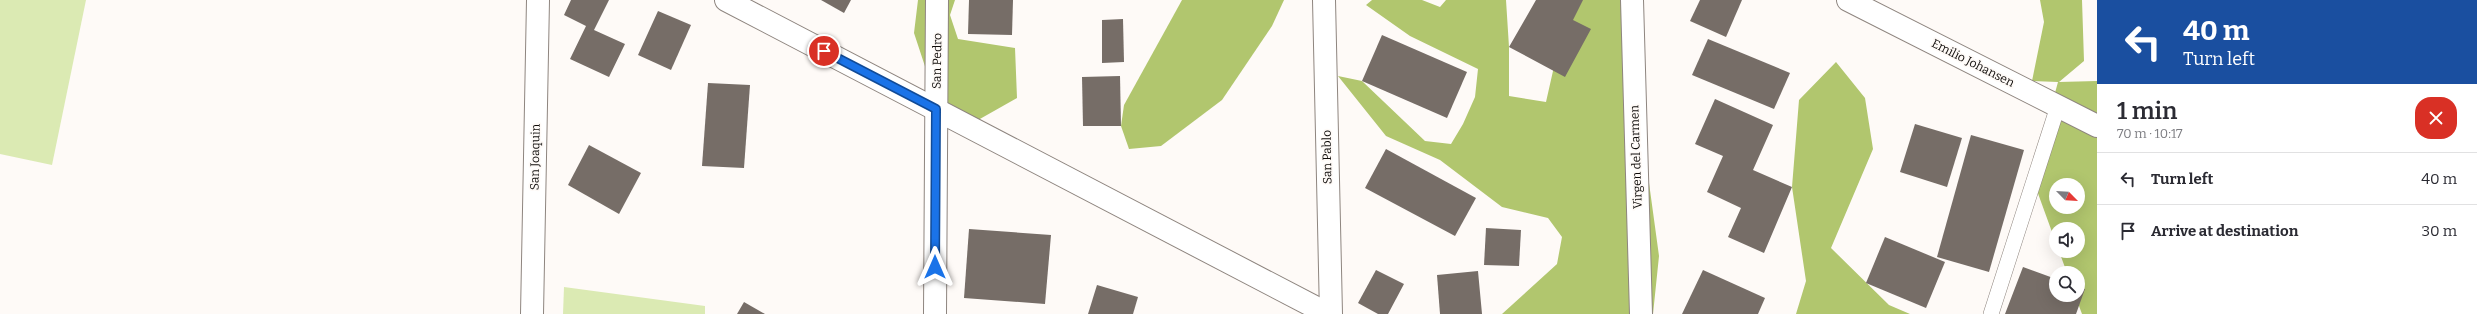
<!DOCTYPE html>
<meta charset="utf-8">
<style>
:root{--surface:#fff;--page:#f7f7f7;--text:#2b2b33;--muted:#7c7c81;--line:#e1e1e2}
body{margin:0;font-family:Bitter,serif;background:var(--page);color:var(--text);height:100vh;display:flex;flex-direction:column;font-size:15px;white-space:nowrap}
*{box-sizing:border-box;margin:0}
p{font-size:13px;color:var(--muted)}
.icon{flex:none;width:22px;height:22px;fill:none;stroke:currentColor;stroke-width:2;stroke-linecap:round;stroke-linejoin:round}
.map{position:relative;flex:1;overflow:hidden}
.side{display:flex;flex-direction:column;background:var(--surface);width:380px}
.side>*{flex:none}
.hud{background:#1a4fa0;color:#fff;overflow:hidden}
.needle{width:26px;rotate:114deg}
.buttons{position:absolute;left:2049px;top:178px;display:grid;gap:8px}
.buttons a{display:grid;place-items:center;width:36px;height:36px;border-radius:50%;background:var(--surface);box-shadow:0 4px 16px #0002;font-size:20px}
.pin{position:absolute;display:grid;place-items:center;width:34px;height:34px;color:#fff;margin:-17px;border:2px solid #fff;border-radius:50%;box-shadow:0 1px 4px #0007}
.me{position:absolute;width:44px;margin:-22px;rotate:0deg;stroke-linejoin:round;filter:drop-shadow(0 0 3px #0008)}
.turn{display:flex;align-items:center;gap:14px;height:84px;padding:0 20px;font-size:18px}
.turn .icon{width:52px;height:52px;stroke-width:2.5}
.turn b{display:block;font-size:28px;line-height:34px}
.round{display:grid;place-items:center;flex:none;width:42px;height:42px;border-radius:16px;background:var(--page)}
.overview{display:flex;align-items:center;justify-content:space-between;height:68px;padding:0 20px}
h1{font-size:24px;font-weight:600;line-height:30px}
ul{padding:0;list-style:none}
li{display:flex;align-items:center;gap:12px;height:52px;padding:0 20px;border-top:1px solid var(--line)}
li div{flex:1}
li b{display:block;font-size:15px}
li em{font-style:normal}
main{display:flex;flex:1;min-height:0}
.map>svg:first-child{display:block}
.green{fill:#dbeab3}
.forest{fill:#b1c66e;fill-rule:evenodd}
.building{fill:#766d67}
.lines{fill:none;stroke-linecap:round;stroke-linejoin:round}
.service-casing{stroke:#8e857f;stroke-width:16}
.minor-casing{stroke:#8e857f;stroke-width:24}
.service{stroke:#fff;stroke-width:15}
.minor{stroke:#fff;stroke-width:22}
.route-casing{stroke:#114b97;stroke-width:10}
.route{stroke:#1a73e8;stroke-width:7}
.labels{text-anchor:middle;stroke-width:3.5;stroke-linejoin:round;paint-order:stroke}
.street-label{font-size:12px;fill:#0e0b09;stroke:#fefaf7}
</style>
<main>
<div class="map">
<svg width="2097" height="314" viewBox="0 0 2097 314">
<rect width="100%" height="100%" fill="#fefaf7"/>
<g class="green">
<polygon points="0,0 86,0 52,165 0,154"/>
<polygon points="564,287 705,306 705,314 563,314"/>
</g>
<g class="forest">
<polygon points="918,0 955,0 950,15 958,39 1015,48 1017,98 971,124 942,118 914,33"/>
<polygon points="1182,0 1284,0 1272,26 1222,100 1161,146 1129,149 1121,126 1124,105"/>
<polygon points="1372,0 1422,0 1440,7 1446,0 1506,0 1509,47 1509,96 1546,102 1569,0 1624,0 1659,256 1653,314 1502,314 1557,264 1562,237 1548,218 1502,207 1440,160 1386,136 1338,76 1362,81 1425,141 1451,144 1463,124 1475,97 1478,69 1410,36 1366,5"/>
<path d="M2040 0H2082L2084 61 2059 82 2097 81V314H2082L2075 295H2078V273H2067L2059 251H2078V229H2056V243L2032 177 2058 82 2032 81 2044 22ZM2056 185H2078V207H2056Z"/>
<polygon points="1836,62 1865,98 1873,149 1831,248 1889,305 1910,314 1796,314 1806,281 1792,187 1799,100"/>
</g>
<g class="building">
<polygon points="571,0 609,0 594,30 625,44 609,77 570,59 586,26 564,15"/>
<polygon points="821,0 851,0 844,13"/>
<polygon points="969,0 1013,0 1012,35 968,34"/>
<polygon points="1536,0 1583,0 1573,20 1591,29 1565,77 1509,47"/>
<polygon points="1700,0 1742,0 1726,37 1690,21"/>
<polygon points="658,11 691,25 671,70 638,55"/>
<polygon points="1123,19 1124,62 1102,63 1102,20"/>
<polygon points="1382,35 1467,72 1447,118 1362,81"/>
<polygon points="1708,39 1790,73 1774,109 1692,75"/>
<polygon points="1120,76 1121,126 1083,126 1082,77"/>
<polygon points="708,83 750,85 744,168 702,166"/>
<polygon points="1715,99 1773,125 1753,170 1792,187 1764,253 1728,237 1741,208 1707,192 1723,156 1695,144"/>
<polygon points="1915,124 1962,138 1947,187 1900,172"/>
<polygon points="1971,135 2024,150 1989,272 1937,257"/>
<polygon points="589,145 641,173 619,214 568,185"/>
<polygon points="1386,149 1476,198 1455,236 1365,188"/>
<polygon points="1486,228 1521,230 1519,266 1484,265"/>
<polygon points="969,229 1051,235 1045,304 964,298"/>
<polygon points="1885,237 1945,262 1926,308 1866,283"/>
<polygon points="2023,267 2056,279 2056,295 2078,295 2078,287 2085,289 2076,314 2005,314"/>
<polygon points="1376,270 1404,284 1388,314 1378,314 1358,303"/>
<polygon points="1703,270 1765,298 1758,314 1682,314"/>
<polygon points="1478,271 1482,314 1440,314 1437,275"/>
<polygon points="1097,285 1138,297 1133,314 1088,314"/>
<polygon points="744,302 765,314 737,314"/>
</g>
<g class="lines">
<defs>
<polyline id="service" points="1991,314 2058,106"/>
<g id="minor">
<polyline points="726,0 1328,314"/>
<polyline points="1324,0 1331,314"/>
<polyline points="1632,0 1641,314"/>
<polyline points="1848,0 2097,126"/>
<polyline points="532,314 538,0"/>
<polyline points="935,314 937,0"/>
</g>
</defs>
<use href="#service" class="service-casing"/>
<use href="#minor" class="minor-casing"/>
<use href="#service" class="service"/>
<use href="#minor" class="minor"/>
</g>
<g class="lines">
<defs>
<polyline id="route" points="824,51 936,109 935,267"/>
</defs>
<use href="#route" class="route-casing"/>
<use href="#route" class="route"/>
</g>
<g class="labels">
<g class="street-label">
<text transform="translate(937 61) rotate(-89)" y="4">San Pedro</text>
<text transform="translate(1973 63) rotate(27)" y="4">Emilio Johansen</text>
<text transform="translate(535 157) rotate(-89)" y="4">San Joaquin</text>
<text transform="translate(1327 157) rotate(-91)" y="4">San Pablo</text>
<text transform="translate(1636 157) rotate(-92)" y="4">Virgen del Carmen</text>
</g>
</g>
</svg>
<div class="buttons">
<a><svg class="needle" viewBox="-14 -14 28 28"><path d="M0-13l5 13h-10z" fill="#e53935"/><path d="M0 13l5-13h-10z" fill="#7c7c81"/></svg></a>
<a><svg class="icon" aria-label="sound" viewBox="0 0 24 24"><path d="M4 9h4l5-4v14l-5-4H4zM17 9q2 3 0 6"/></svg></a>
<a><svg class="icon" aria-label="search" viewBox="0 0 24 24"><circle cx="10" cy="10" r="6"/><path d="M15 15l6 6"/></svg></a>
</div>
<div class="pin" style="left:824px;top:51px;background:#d93025"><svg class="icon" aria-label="arrive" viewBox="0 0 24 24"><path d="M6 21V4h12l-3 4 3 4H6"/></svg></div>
<svg class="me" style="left:935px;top:267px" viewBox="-20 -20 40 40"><path d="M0-17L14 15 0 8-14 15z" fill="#1a73e8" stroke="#fff" stroke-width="4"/></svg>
</div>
<section class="side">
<div class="hud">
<div class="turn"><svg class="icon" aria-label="left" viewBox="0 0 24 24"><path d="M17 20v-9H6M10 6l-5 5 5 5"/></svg><div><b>40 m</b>Turn left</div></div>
</div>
<div class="overview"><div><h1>1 min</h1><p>70 m · 10:17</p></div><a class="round" style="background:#d93025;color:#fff"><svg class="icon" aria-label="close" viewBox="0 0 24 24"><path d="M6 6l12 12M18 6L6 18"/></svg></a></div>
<ul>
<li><svg class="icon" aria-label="left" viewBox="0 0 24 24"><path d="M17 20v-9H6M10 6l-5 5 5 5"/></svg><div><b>Turn left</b></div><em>40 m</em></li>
<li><svg class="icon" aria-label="arrive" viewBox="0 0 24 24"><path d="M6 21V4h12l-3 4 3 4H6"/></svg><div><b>Arrive at destination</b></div><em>30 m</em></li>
</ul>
</section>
</main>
